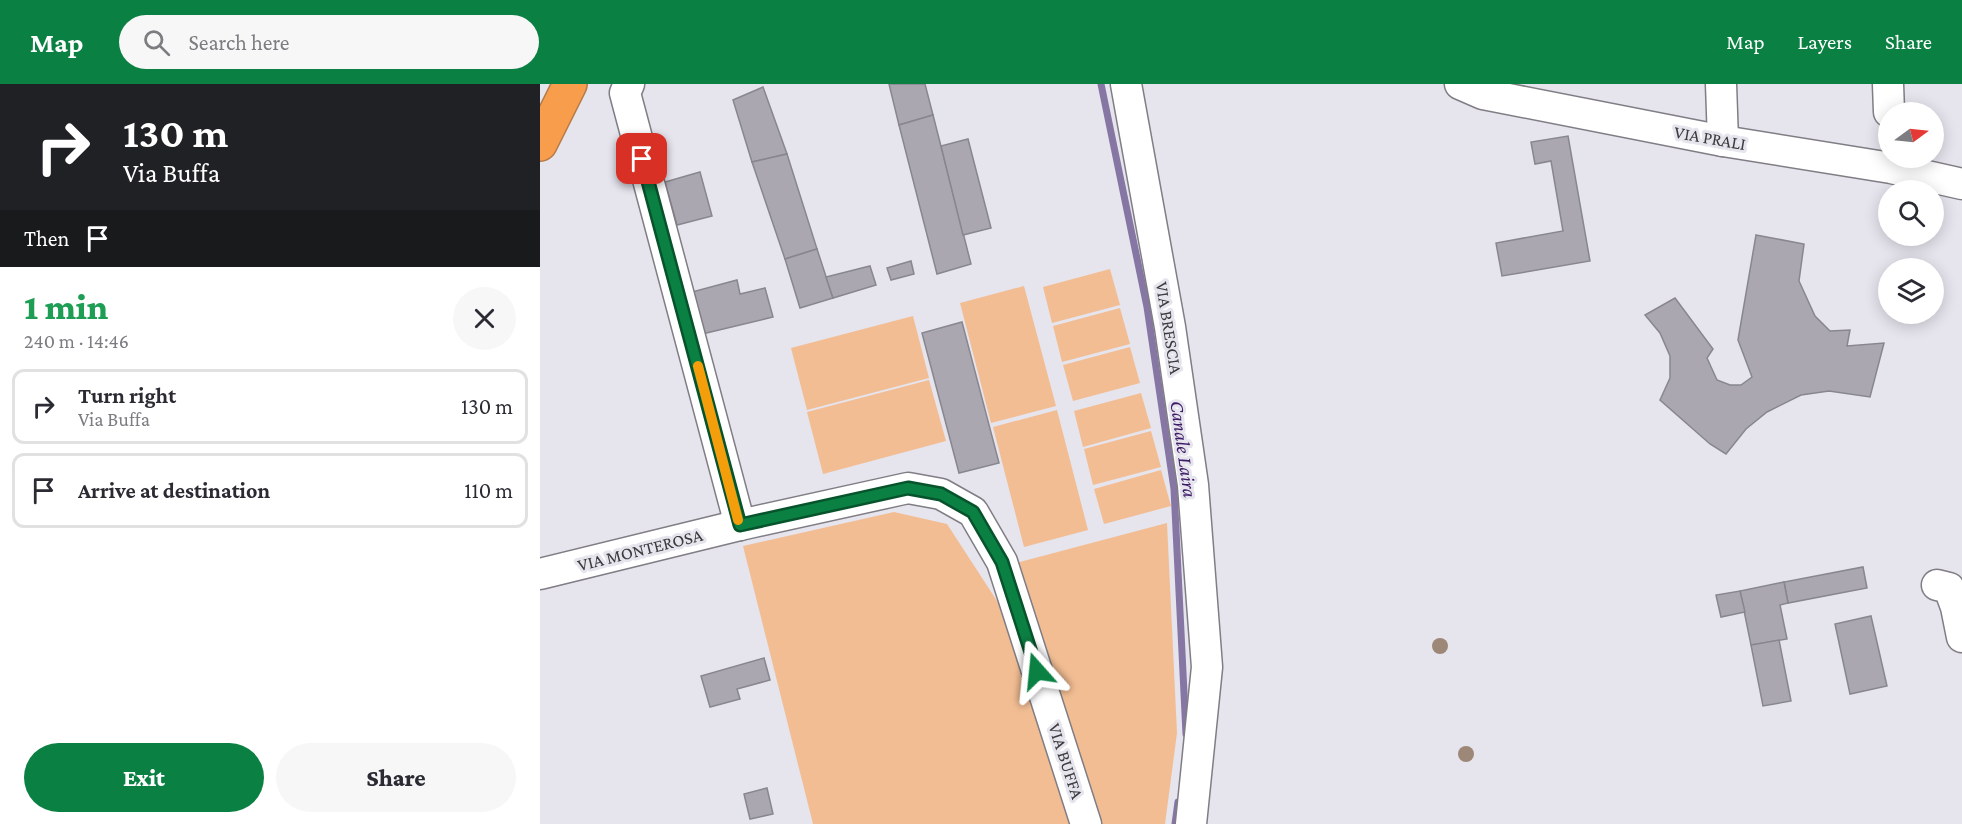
<!DOCTYPE html>
<meta charset="utf-8">
<style>
:root{--surface:#fff;--page:#f7f7f7;--text:#2b2b33;--muted:#7c7c81;--line:#e1e1e2;--accent:#0b8043}
body{margin:0;font-family:"Crimson Pro",serif;background:var(--page);color:var(--text);height:100vh;display:flex;flex-direction:column;font-size:22px;white-space:nowrap}
*{box-sizing:border-box;margin:0}
p{font-size:20px;color:var(--muted)}
.icon{flex:none;width:33px;height:33px;fill:none;stroke:currentColor;stroke-width:2;stroke-linecap:round;stroke-linejoin:round}
.map{position:relative;flex:1;overflow:hidden}
.drawer{display:flex;flex-direction:column;background:var(--surface);width:540px}
.drawer>*{flex:none}
.guide{background:#202124;color:#fff;overflow:hidden}
.needle{width:39px;rotate:75deg}
.buttons{position:absolute;left:1338px;top:18px;display:grid;gap:12px}
.buttons a{display:grid;place-items:center;width:66px;height:66px;border-radius:50%;background:var(--surface);box-shadow:0 3px 15px #0003;font-size:30px}
.pin{position:absolute;display:grid;place-items:center;width:51px;height:51px;color:#fff;margin:-26px;border-radius:12px;box-shadow:0 3px 9px #0006}
.me{position:absolute;width:66px;margin:-33px;rotate:342deg;stroke-linejoin:round;filter:drop-shadow(0 0 4px #0008)}
.turn{display:flex;align-items:center;gap:21px;height:126px;padding:0 24px;font-size:27px}
.turn .icon{width:78px;height:78px;stroke-width:2.5}
.turn b{display:block;font-size:42px;line-height:51px}
.then{display:flex;align-items:center;height:57px;padding:0 24px;background:#0003;gap:12px;font-size:22px}
.round{display:grid;place-items:center;flex:none;width:63px;height:63px;border-radius:32px;background:var(--page)}
.head{display:flex;align-items:center;justify-content:space-between;height:102px;padding:0 24px}
h1{font-size:36px;font-weight:800;line-height:45px;color:#1e9e55}
.cta{display:flex;gap:12px;margin-top:auto;padding:12px 24px}
.cta a{flex:1;height:69px;border-radius:36px;background:var(--accent);color:#fff;font-size:24px;font-weight:800;line-height:69px;text-align:center}
.cta a+a{background:var(--page);color:var(--text)}
ul{padding:0;list-style:none}
li{display:flex;align-items:center;gap:18px;height:75px;margin:0 12px 9px;padding:0 12px;border:3px solid var(--line);border-radius:12px}
li div{flex:1}
li b{display:block;font-size:22px}
li em{font-style:normal}
header{display:flex;align-items:center;gap:36px;box-sizing:border-box;height:84px;padding:0 30px;background:var(--accent);color:#fff}
header strong{font-size:28px}
nav{display:flex;gap:33px;margin-inline-start:auto;font-size:21px}
.search{width:420px;height:54px;background:var(--page);display:flex;align-items:center;gap:15px;box-sizing:border-box;padding:0 21px;border-radius:33px;color:var(--muted);font-size:22px}
main{display:flex;flex:1;min-height:0}
.map>svg:first-child{display:block}
.green{fill:#f2bd93}
.lines{fill:none;stroke-linecap:round;stroke-linejoin:round}
.stream{stroke:#8576a3;stroke-width:7}
.building{fill:#aaa7b0;stroke:#88868e;stroke-width:1.5}
.minor-casing{stroke:#807d85;stroke-width:33}
.highway-casing{stroke:#b57a47;stroke-width:36}
.minor{stroke:#fff;stroke-width:30}
.highway{stroke:#f79d4c;stroke-width:33}
.tree{fill:#9d8777}
.route-casing{stroke:#07532c;stroke-width:15}
.route{stroke:#0b8043;stroke-width:10}
.slow{stroke:#f59e0b;stroke-width:10}
.labels{text-anchor:middle;stroke-width:6;stroke-linejoin:round;paint-order:stroke}
.street-label{font-size:18px;fill:#3b3a3d;stroke:#e6e4ed}
.water-label{font-size:20px;font-style:italic;fill:#3d1b67;stroke:#e6e4ed}
</style>
<header>
<strong>Map</strong>
<div class="search"><svg class="icon" aria-label="search" viewBox="0 0 24 24"><circle cx="10" cy="10" r="6"/><path d="M15 15l6 6"/></svg>Search here</div>
<nav><a>Map</a><a>Layers</a><a>Share</a></nav>
</header>
<main>
<section class="drawer">
<div class="guide">
<div class="turn"><svg class="icon" aria-label="right" viewBox="0 0 24 24"><path d="M7 20v-9h11M14 6l5 5-5 5"/></svg><div><b>130 m</b>Via Buffa</div></div>
<div class="then">Then<svg class="icon" aria-label="arrive" viewBox="0 0 24 24"><path d="M6 21V4h12l-3 4 3 4H6"/></svg></div>
</div>
<div class="head"><div><h1>1 min</h1><p>240 m · 14:46</p></div><a class="round"><svg class="icon" aria-label="close" viewBox="0 0 24 24"><path d="M6 6l12 12M18 6L6 18"/></svg></a></div>
<ul>
<li><svg class="icon" aria-label="right" viewBox="0 0 24 24"><path d="M7 20v-9h11M14 6l5 5-5 5"/></svg><div><b>Turn right</b><p>Via Buffa</p></div><em>130 m</em></li>
<li><svg class="icon" aria-label="arrive" viewBox="0 0 24 24"><path d="M6 21V4h12l-3 4 3 4H6"/></svg><div><b>Arrive at destination</b></div><em>110 m</em></li>
</ul>
<div class="cta"><a>Exit</a><a>Share</a></div>
</section>
<div class="map">
<svg width="1422" height="740" viewBox="0 0 1422 740">
<rect width="100%" height="100%" fill="#e6e4ed"/>
<g class="green">
<polygon points="570,185 580,221 512,239 503,203"/>
<polygon points="484,202 516,322 451,339 420,219"/>
<polygon points="580,224 590,260 522,278 513,242"/>
<polygon points="373,232 389,294 267,326 251,264"/>
<polygon points="590,263 600,299 533,317 523,281"/>
<polygon points="389,296 406,357 283,390 267,328"/>
<polygon points="601,309 611,344 543,363 534,327"/>
<polygon points="517,326 548,446 484,463 453,343"/>
<polygon points="611,347 621,383 553,401 544,365"/>
<polygon points="621,386 631,422 564,440 554,405"/>
<polygon points="354,428 407,440 459,520 530,740 273,740 203,462"/>
<polygon points="627,439 637,649 625,740 557,740 472,480"/>
</g>
<g class="lines">
<g class="stream">
<polyline points="561,0 607,223 634,405 646,650"/>
<polyline points="635,740 638,718"/>
</g>
</g>
<g class="building">
<polygon points="349,0 385,0 393,31 359,41"/>
<polygon points="223,3 247,70 212,78 193,16"/>
<polygon points="393,31 431,180 397,190 359,41"/>
<polygon points="1028,52 1050,177 962,192 956,159 1023,147 1011,77 995,80 991,58"/>
<polygon points="428,55 451,144 423,151 401,62"/>
<polygon points="247,70 277,165 245,175 212,78"/>
<polygon points="160,88 172,132 137,141 125,98"/>
<polygon points="1216,151 1264,160 1259,197 1275,232 1290,247 1310,246 1307,262 1344,259 1330,313 1289,307 1261,311 1227,328 1206,345 1186,370 1170,360 1120,316 1130,294 1130,272 1120,249 1105,231 1135,214 1173,265 1167,274 1177,296 1190,301 1201,301 1212,293 1198,256"/>
<polygon points="277,165 293,214 260,224 245,175"/>
<polygon points="371,177 374,190 351,196 347,184"/>
<polygon points="330,182 336,201 293,214 286,193"/>
<polygon points="197,196 200,210 225,204 233,233 162,250 152,208"/>
<polygon points="422,238 459,379 419,389 382,249"/>
<polygon points="1323,483 1327,504 1248,519 1244,498"/>
<polygon points="1244,498 1248,519 1240,521 1247,555 1211,561 1200,507"/>
<polygon points="1200,507 1205,528 1181,533 1176,511"/>
<polygon points="1331,532 1347,602 1310,610 1295,540"/>
<polygon points="1239,556 1251,617 1223,622 1211,561"/>
<polygon points="224,574 230,596 197,605 200,615 170,623 161,592"/>
<polygon points="227,704 233,730 210,735 204,710"/>
</g>
<g class="lines">
<defs>
<g id="minor">
<polyline points="89,0 85,9 200,441"/>
<polyline points="586,0 630,243 653,401 667,583 651,740"/>
<polyline points="920,0 943,10 1183,57 1351,84 1422,100"/>
<polyline points="1181,0 1183,57"/>
<polyline points="1348,0 1349,28"/>
<polyline points="0,490 200,441 368,404 401,410 433,428 462,478 546,740"/>
<polyline points="1397,501 1409,504 1416,523 1422,553"/>
</g>
<polyline id="highway" points="0,60 30,0"/>
</defs>
<use href="#minor" class="minor-casing"/>
<use href="#highway" class="highway-casing"/>
<use href="#minor" class="minor"/>
<use href="#highway" class="highway"/>
</g>
<g class="tree">
<circle cx="900" cy="562" r="8"/>
<circle cx="926" cy="670" r="8"/>
</g>
<g class="lines">
<defs>
<polyline id="route" points="102,75 200,441 368,404 401,410 433,428 462,478 497,587"/>
</defs>
<use href="#route" class="route-casing"/>
<use href="#route" class="route"/>
<polyline class="slow" points="158,282 198,436"/>
</g>
<g class="labels">
<g class="street-label">
<text transform="translate(1170 54) rotate(10)" y="6">VIA PRALI</text>
<text transform="translate(629 244) rotate(81)" y="6">VIA BRESCIA</text>
<text transform="translate(100 466) rotate(-14)" y="6">VIA MONTEROSA</text>
<text transform="translate(526 677) rotate(72)" y="6">VIA BUFFA</text>
</g>
<g class="water-label">
<text transform="translate(644 365) rotate(82)" y="7">Canale Laira</text>
</g>
</g>
</svg>
<div class="buttons">
<a><svg class="needle" viewBox="-14 -14 28 28"><path d="M0-13l5 13h-10z" fill="#e53935"/><path d="M0 13l5-13h-10z" fill="#7c7c81"/></svg></a>
<a><svg class="icon" aria-label="search" viewBox="0 0 24 24"><circle cx="10" cy="10" r="6"/><path d="M15 15l6 6"/></svg></a>
<a><svg class="icon" aria-label="layers" viewBox="0 0 24 24"><path d="M12 4l9 5-9 5-9-5zM3 14l9 5 9-5"/></svg></a>
</div>
<div class="pin" style="left:102px;top:75px;background:#d93025"><svg class="icon" aria-label="arrive" viewBox="0 0 24 24"><path d="M6 21V4h12l-3 4 3 4H6"/></svg></div>
<svg class="me" style="left:497px;top:587px" viewBox="-20 -20 40 40"><path d="M0-17L14 15 0 8-14 15z" fill="#0b8043" stroke="#fff" stroke-width="4"/></svg>
</div>
</main>
